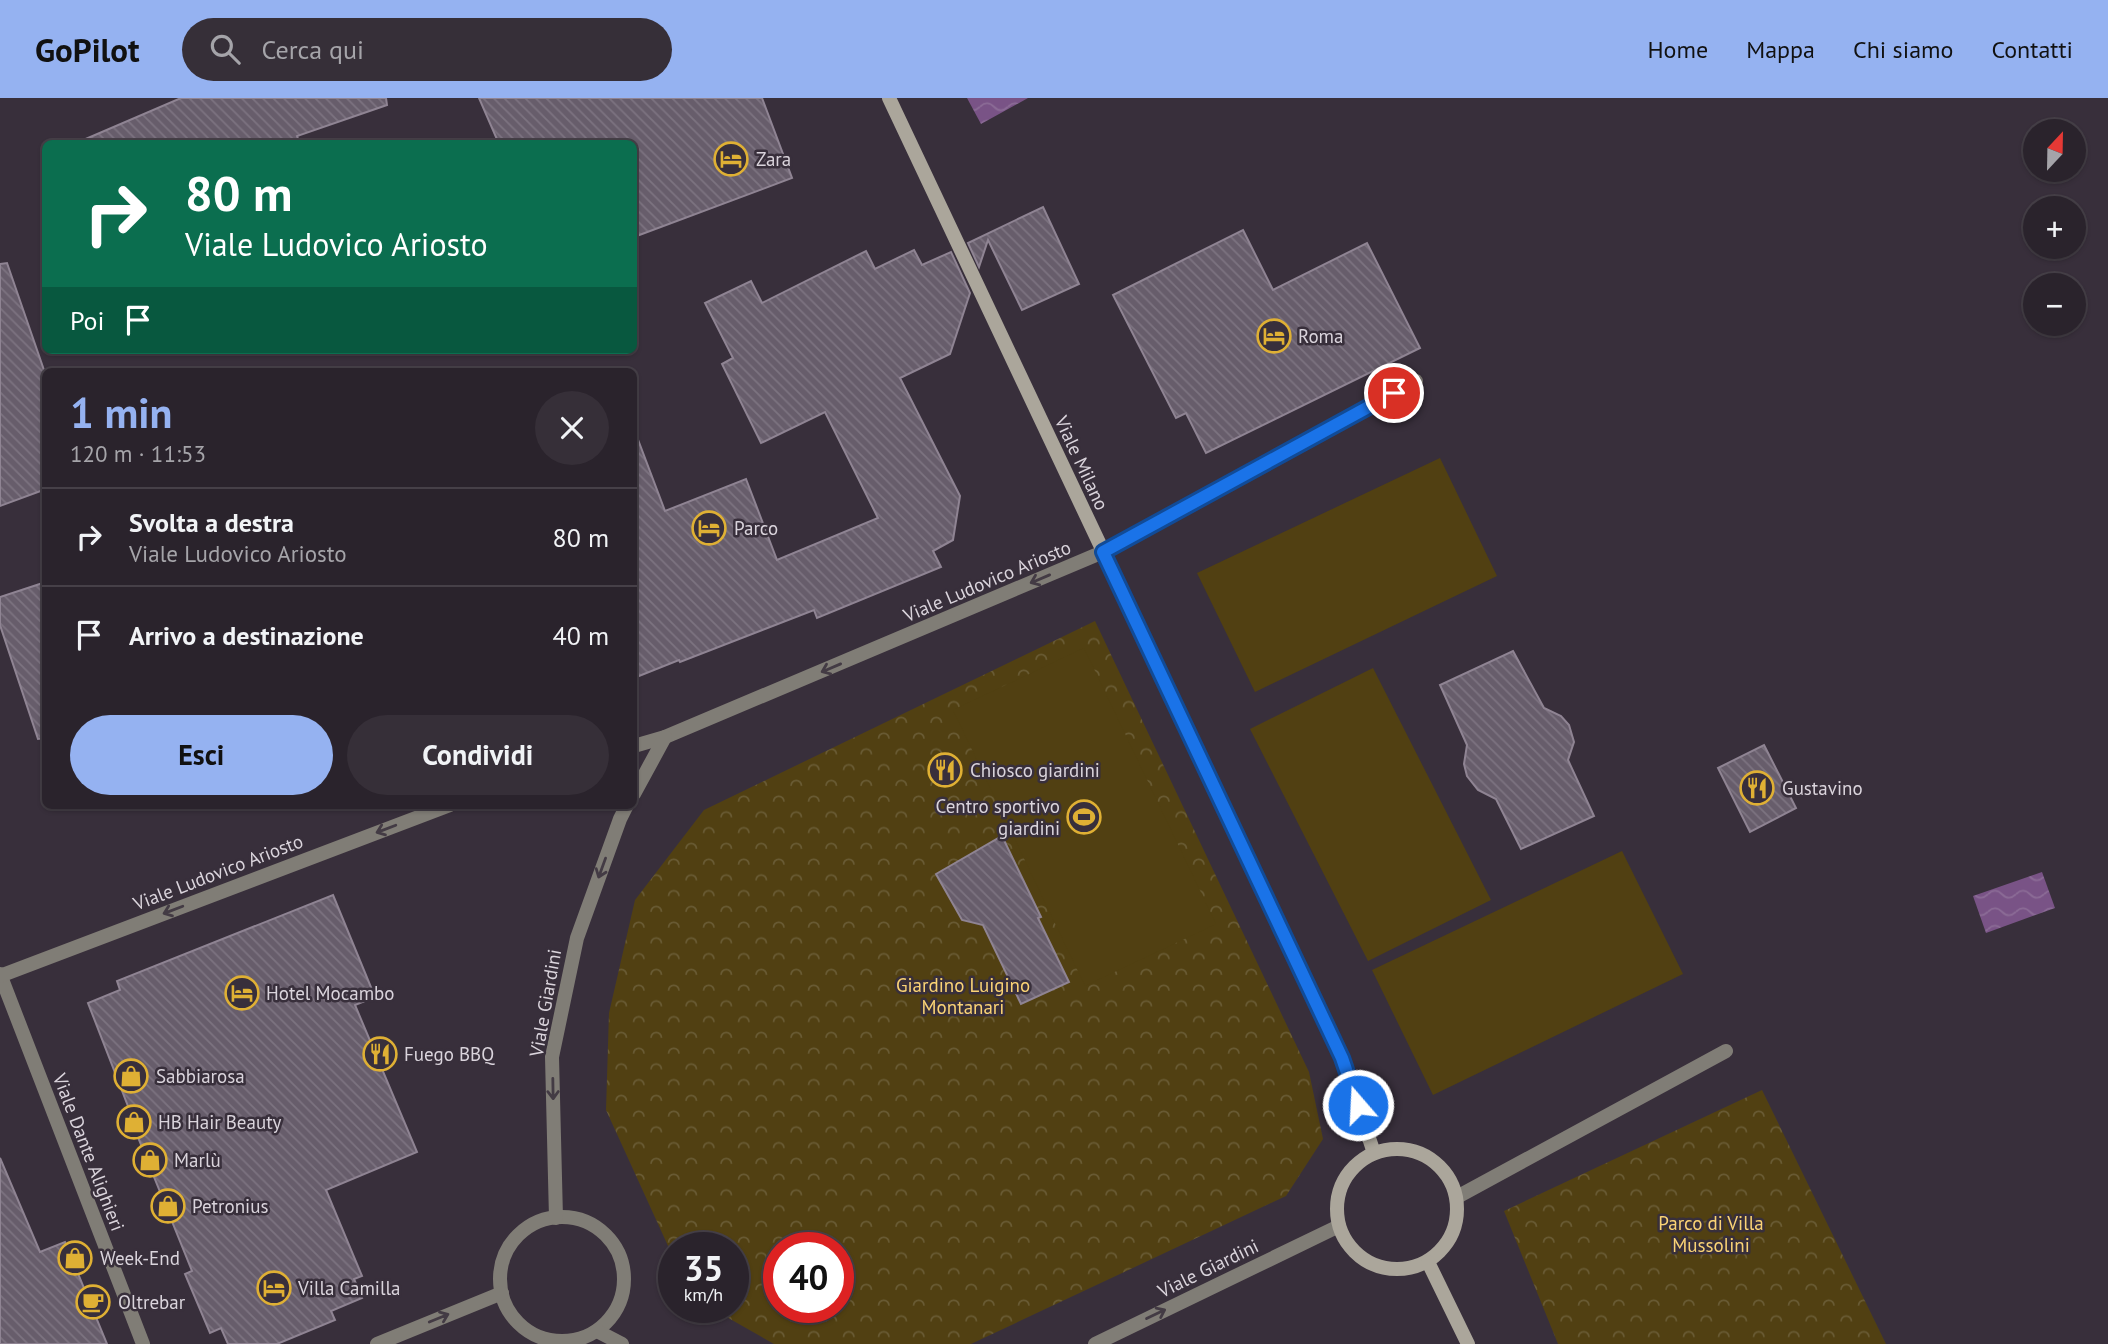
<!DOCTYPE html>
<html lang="it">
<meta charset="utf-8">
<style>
:root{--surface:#2a232c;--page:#362f38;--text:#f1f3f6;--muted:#a5a4a9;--line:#464048;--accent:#95b2f1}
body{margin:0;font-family:"PT Sans",sans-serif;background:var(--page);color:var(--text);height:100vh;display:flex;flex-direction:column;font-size:26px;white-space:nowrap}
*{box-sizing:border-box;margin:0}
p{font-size:23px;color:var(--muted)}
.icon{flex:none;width:38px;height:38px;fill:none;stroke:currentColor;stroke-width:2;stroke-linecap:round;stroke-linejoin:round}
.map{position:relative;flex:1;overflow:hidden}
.details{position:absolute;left:42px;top:270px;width:595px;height:441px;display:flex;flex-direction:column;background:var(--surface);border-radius:10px;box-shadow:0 2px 5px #0004,0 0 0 2px var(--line)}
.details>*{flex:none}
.top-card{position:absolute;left:42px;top:42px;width:595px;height:214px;border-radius:10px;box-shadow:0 2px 5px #0004,0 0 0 2px var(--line);background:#0b6e4f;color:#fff;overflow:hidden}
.needle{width:46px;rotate:22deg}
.tools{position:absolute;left:2023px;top:21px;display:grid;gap:14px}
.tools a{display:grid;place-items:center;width:63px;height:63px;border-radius:50%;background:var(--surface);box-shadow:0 2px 5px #0004,0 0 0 2px var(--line);font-size:35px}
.speed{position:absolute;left:658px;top:1134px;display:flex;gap:14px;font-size:35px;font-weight:700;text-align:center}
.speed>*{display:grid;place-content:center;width:91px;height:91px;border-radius:50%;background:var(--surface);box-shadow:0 2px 5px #0004,0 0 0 2px var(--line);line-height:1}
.speed small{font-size:18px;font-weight:400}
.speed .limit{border:10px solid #d22;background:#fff;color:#111}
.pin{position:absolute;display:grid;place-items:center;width:60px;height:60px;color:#fff;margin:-30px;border:4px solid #fff;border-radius:50%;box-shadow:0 2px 7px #0007}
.me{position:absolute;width:77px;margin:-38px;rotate:341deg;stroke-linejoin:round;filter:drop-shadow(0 0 5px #0008)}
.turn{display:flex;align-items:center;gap:24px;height:147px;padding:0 28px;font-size:32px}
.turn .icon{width:91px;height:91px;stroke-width:2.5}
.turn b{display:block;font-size:49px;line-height:60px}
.then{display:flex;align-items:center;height:66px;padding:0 28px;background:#0003;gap:14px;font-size:26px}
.round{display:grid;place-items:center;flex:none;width:74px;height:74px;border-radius:37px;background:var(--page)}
.summary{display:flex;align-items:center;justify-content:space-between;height:119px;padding:0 28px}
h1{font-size:42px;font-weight:700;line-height:52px;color:var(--accent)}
.cta{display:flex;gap:14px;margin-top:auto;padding:14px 28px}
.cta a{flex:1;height:80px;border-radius:42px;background:var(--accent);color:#111;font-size:28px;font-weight:700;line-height:80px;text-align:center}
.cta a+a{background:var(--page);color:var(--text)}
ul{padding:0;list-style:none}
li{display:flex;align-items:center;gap:21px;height:98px;padding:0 28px;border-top:2px solid var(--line)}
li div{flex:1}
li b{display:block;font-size:26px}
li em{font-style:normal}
header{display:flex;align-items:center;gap:42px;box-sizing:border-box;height:98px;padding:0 35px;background:var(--accent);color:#111}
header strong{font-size:33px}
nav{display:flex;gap:38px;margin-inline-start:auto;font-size:24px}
.search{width:490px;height:63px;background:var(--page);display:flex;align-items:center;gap:18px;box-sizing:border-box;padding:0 24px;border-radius:38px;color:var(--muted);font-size:26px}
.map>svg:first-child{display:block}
.forest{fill:url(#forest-crowns);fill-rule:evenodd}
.pitch{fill:#514012}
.water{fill:url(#water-waves)}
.building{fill:url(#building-back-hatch);stroke:#8f8493;stroke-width:2}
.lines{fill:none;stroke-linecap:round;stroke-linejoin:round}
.street{stroke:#807d76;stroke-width:14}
.secondary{stroke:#aba69b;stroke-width:14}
.oneway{stroke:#433b44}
.route-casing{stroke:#114b97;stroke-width:18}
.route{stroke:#1a73e8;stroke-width:12}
.labels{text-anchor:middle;stroke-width:5;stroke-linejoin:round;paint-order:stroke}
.poi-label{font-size:19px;fill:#dad4dc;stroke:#382f3b;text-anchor:start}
.street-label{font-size:19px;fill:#dad4dc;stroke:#382f3b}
.park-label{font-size:19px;fill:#fad375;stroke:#382f3b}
</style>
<header>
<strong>GoPilot</strong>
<div class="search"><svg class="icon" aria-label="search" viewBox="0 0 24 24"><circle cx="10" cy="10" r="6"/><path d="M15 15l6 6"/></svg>Cerca qui</div>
<nav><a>Home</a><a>Mappa</a><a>Chi siamo</a><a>Contatti</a></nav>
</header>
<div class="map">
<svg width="2108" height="1246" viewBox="0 0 2108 1246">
<defs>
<pattern id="forest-crowns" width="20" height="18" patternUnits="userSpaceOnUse" patternTransform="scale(1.75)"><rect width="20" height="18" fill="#514012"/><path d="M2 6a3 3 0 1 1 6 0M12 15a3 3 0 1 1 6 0" fill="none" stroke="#695b34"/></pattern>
<pattern id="water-waves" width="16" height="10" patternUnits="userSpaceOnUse" patternTransform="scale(1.75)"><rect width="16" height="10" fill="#795386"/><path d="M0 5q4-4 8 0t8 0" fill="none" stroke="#8b6b96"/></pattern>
<pattern id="building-back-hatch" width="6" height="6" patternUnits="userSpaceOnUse" patternTransform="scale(1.75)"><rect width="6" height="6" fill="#675d6b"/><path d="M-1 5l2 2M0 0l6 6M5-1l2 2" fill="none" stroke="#7c7380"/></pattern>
</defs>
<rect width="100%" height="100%" fill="#382f3b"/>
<g class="forest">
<path d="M1095 523 1309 974 1323 1041 1286 1098 971 1246H774L709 1209H733V1150H674V1161L606 1012 609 915 635 802 704 712ZM779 1150H838V1209H779Z"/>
<polygon points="1762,992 1886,1246 1558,1246 1504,1113"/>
</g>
<g class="pitch">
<polygon points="1440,360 1497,478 1255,594 1197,475"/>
<polygon points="1084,550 1216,826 1085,888 953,612"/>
<polygon points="1373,570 1491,802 1368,863 1250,631"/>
<polygon points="1622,753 1683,876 1433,997 1372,872"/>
</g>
<g class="water">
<polygon points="967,0 1028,0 981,26"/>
<polygon points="2042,774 2055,810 1986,835 1973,798"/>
</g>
<g class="building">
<polygon points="181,0 386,0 387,7 297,38 300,46 74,46"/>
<polygon points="479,0 762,0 792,80 634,139 634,46 499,46"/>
<polygon points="1043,109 1079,186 1022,212 988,142 979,169 968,145"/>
<polygon points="1243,132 1273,192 1367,145 1420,250 1206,355 1186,315 1176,320 1113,197"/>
<polygon points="914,152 922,167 951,154 970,195 950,256 900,280 960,398 953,442 933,453 941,469 817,520 814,512 680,564 679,562 634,580 634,340 637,339 665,413 746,381 777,462 878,420 825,314 761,345 722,266 733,260 705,205 751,183 762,205 866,153 875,171"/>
<polygon points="7,165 46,278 46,391 0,408 0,166"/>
<polygon points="46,484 46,640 38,641 0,527 0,499"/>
<polygon points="1513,553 1544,610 1561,618 1569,627 1574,644 1568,662 1594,718 1521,751 1496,701 1478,692 1467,678 1464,666 1467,647 1440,587"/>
<polygon points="1764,647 1796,710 1750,734 1718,670"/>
<polygon points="1002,738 1041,819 1038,820 1069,884 1021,906 983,827 962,822 936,776"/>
<polygon points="333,797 375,899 355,907 417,1054 326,1092 362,1178 354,1181 362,1200 331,1213 335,1222 277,1246 228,1246 221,1230 210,1235 185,1176 192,1173 129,1017 131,1016 88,905 120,892 117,883"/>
<polygon points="0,1060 40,1154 65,1144 107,1246 0,1246"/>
</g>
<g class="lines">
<g class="street">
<polyline points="634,648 665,639 1103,454 1416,283"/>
<polyline points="634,696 665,639"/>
<polyline points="0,876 143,1246"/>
<polyline points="0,878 450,707"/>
<polyline points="1457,1099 1726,953"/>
<circle cx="562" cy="1181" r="62"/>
<polyline points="556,1120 552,959 577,840 620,721 627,707"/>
<polyline points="597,1233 622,1246"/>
<polyline points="377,1246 502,1195"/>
<polyline points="1095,1246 1339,1128"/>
</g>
<g class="secondary">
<polyline points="889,0 1342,959 1374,1055"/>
<circle cx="1397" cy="1111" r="60"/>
<polyline points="1428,1164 1468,1246"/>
</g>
</g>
<defs><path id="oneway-shaft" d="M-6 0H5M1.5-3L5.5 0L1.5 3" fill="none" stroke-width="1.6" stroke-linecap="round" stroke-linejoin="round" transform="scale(1.75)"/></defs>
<g class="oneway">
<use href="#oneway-shaft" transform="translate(1040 481) rotate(157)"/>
<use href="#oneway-shaft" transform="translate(831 570) rotate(157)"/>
<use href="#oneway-shaft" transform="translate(386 731) rotate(159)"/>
<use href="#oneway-shaft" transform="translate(602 770) rotate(110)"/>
<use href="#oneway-shaft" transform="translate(173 812) rotate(159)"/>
<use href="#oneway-shaft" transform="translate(553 991) rotate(89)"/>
<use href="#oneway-shaft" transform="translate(1156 1216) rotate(-26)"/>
<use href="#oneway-shaft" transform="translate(439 1220) rotate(-22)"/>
</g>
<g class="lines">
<defs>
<polyline id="route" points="1358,1007 1342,960 1103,454 1394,295"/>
</defs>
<use href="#route" class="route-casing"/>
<use href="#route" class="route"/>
</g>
<defs>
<symbol id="hotel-ring" viewBox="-11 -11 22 22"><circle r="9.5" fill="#382f3b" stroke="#dfb034" stroke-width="1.5"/><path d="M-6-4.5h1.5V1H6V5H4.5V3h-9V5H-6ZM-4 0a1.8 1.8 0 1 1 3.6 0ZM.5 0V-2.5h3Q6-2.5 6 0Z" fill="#dfb034"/></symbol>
<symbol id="restaurant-ring" viewBox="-11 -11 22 22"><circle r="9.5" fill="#382f3b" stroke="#dfb034" stroke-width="1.5"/><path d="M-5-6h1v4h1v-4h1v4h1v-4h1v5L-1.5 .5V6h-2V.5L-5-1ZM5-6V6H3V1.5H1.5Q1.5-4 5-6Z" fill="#dfb034"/></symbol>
<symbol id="stadium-ring" viewBox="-11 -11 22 22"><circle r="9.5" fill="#382f3b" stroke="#dfb034" stroke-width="1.5"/><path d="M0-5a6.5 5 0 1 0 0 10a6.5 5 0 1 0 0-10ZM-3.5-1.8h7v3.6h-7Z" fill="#dfb034"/></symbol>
<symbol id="shop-ring" viewBox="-11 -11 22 22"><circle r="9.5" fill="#382f3b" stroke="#dfb034" stroke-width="1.5"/><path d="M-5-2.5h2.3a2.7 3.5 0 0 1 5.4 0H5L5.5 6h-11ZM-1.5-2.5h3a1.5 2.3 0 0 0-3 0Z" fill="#dfb034"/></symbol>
<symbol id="cafe-ring" viewBox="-11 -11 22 22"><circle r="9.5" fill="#382f3b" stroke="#dfb034" stroke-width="1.5"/><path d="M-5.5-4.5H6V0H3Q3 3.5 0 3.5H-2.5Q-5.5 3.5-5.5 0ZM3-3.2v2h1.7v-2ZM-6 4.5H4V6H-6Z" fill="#dfb034"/></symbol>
</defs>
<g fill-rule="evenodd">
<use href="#hotel-ring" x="712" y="42" width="38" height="38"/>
<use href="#hotel-ring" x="1255" y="219" width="38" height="38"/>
<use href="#hotel-ring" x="690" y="411" width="38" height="38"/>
<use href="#restaurant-ring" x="926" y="653" width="38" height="38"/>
<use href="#restaurant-ring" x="1738" y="671" width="38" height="38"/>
<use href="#stadium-ring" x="1065" y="700" width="38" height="38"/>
<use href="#hotel-ring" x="223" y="876" width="38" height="38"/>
<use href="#restaurant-ring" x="361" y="937" width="38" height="38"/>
<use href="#shop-ring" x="112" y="959" width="38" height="38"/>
<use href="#shop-ring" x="115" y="1005" width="38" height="38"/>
<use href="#shop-ring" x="131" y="1043" width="38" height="38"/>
<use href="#shop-ring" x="149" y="1089" width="38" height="38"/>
<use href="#shop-ring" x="56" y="1141" width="38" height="38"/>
<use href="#hotel-ring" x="255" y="1171" width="38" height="38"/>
<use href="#cafe-ring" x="74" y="1185" width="38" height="38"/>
</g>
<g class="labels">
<g class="poi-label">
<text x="756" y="68">Zara</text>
<text x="1298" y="245">Roma</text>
<text x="734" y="437">Parco</text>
<text x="970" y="679">Chiosco giardini</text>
<text x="1782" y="697">Gustavino</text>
<text x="1060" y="715" text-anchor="end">Centro sportivo<tspan x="1060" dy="22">giardini</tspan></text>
<text x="266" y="902">Hotel Mocambo</text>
<text x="404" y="963">Fuego BBQ</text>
<text x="156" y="985">Sabbiarosa</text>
<text x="158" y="1031">HB Hair Beauty</text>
<text x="174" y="1069">Marlù</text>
<text x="192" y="1115">Petronius</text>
<text x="100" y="1167">Week-End</text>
<text x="298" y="1197">Villa Camilla</text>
<text x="118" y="1211">Oltrebar</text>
</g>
<g class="street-label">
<text transform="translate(1082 365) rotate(65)" y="7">Viale Milano</text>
<text transform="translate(987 483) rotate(-23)" y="7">Viale Ludovico Ariosto</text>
<text transform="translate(218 774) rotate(-21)" y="7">Viale Ludovico Ariosto</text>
<text transform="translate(545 905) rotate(-80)" y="7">Viale Giardini</text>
<text transform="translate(89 1054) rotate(69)" y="7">Viale Dante Alighieri</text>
<text transform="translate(1208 1170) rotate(-26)" y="7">Viale Giardini</text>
</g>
<g class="park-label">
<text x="963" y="894">Giardino Luigino<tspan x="963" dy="22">Montanari</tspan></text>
<text x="1711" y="1132">Parco di Villa<tspan x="1711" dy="22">Mussolini</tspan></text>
</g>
</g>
</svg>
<div class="tools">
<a><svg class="needle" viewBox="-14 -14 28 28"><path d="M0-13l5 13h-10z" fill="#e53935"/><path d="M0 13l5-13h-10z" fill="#a5a4a9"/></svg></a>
<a>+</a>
<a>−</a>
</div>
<div class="speed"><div>35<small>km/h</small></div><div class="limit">40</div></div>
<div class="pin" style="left:1394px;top:295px;background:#d93025"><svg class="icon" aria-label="arrive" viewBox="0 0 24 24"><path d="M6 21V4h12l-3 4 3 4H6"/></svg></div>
<svg class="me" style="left:1358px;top:1007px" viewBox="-20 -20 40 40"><circle r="17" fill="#1a73e8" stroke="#fff" stroke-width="3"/><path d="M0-11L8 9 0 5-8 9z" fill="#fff"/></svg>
<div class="top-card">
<div class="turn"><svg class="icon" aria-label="right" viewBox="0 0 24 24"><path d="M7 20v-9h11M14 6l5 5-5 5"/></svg><div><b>80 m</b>Viale Ludovico Ariosto</div></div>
<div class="then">Poi<svg class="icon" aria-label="arrive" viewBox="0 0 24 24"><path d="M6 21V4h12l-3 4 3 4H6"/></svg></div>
</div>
<section class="details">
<div class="summary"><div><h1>1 min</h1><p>120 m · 11:53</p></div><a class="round"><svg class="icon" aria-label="close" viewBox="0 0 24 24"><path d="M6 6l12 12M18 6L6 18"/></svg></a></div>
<ul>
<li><svg class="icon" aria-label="right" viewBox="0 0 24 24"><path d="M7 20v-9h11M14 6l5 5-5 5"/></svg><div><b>Svolta a destra</b><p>Viale Ludovico Ariosto</p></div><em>80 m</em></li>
<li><svg class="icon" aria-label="arrive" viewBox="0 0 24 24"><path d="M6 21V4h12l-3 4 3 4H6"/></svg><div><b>Arrivo a destinazione</b></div><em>40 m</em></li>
</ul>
<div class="cta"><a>Esci</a><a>Condividi</a></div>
</section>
</div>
